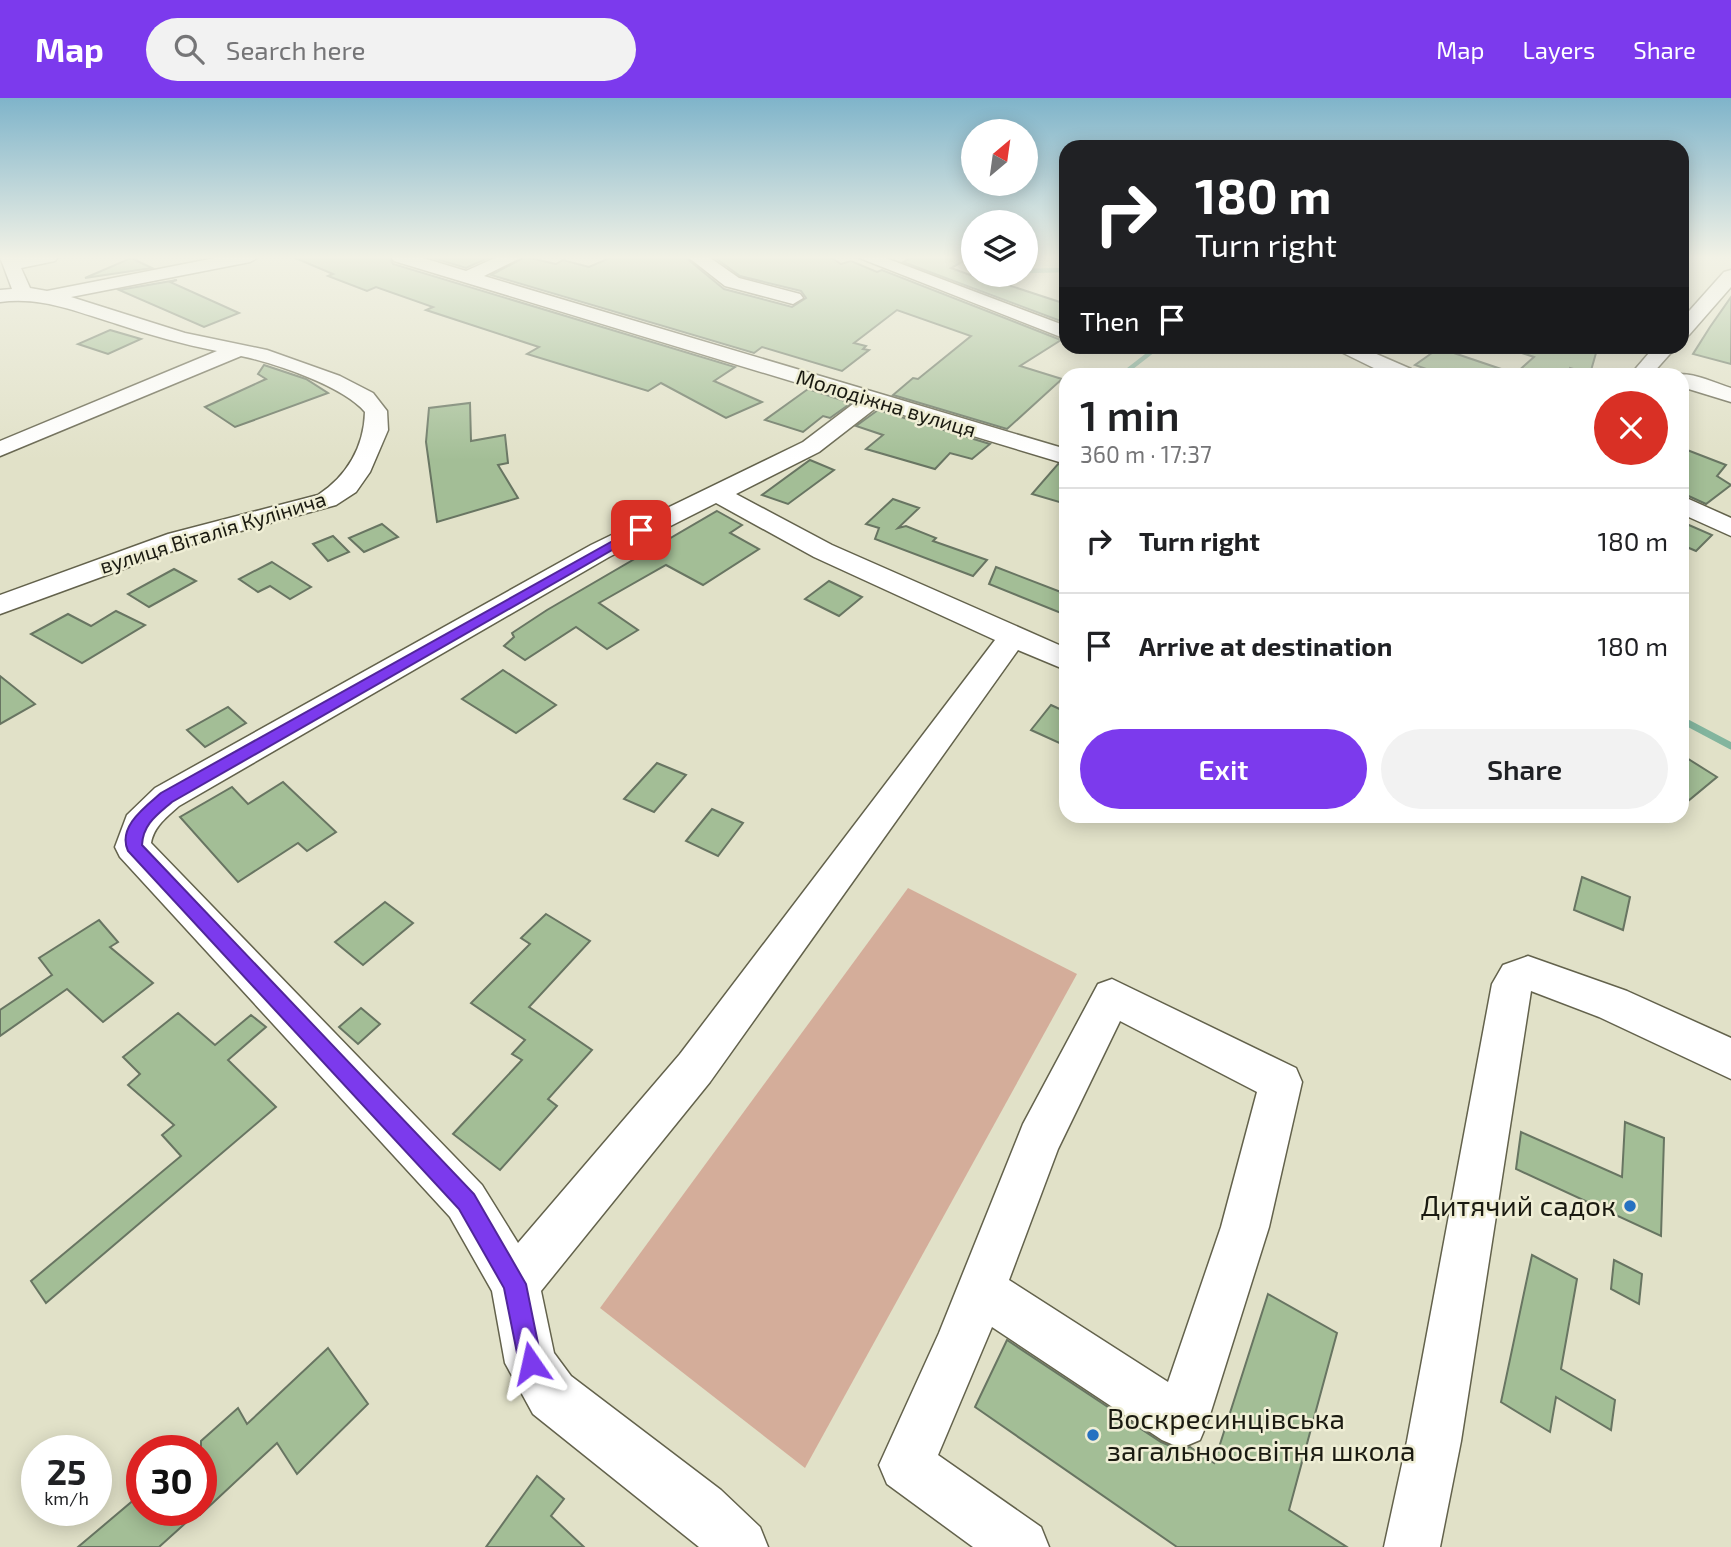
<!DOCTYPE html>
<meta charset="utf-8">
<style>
:root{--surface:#fff;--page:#f2f2f2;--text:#202124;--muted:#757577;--line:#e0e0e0;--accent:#7c3aed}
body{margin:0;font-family:"Exo 2",sans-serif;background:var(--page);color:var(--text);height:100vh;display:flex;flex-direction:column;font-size:26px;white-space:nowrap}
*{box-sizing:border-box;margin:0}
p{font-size:23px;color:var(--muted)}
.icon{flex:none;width:38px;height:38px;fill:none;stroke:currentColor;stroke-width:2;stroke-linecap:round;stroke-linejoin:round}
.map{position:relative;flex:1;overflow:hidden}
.side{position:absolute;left:1059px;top:270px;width:630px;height:455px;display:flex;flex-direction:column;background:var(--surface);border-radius:21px;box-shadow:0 4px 18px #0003}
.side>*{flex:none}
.banner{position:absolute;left:1059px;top:42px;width:630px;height:214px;border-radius:21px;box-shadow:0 4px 18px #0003;background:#202124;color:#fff;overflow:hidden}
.needle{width:46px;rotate:29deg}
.fabs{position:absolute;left:961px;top:21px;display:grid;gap:14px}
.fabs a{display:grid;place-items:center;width:77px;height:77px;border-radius:50%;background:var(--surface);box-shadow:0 4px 18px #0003;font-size:35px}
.speed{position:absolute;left:21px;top:1337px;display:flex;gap:14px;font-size:35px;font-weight:700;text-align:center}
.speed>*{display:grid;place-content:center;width:91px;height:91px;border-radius:50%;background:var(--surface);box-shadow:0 4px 18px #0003;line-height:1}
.speed small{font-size:18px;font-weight:400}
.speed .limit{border:10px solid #d22;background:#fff;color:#111}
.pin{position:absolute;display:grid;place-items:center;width:60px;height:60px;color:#fff;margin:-30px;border-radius:14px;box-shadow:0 4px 10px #0006}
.me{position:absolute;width:77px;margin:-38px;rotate:349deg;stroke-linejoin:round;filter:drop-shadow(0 0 5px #0008)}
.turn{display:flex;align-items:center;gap:24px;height:147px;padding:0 21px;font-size:32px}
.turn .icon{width:91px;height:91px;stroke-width:2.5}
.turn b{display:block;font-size:49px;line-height:60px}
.then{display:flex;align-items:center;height:66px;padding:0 21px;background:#0003;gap:14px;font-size:26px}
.round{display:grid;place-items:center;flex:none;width:74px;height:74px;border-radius:37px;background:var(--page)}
.overview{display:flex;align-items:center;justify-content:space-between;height:119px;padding:0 21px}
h1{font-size:42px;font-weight:600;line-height:52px}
.primary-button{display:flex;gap:14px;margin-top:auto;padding:14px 21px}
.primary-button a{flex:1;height:80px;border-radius:42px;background:var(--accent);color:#fff;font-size:28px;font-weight:600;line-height:80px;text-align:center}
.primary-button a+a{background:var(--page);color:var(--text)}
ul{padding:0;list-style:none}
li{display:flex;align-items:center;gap:21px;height:105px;padding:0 21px;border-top:2px solid var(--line)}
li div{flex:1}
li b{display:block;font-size:26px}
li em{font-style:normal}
header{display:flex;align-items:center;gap:42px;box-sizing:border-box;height:98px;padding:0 35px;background:var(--accent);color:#fff}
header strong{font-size:33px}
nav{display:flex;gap:38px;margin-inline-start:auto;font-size:24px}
.search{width:490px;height:63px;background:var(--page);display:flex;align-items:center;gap:18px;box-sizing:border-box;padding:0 24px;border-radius:38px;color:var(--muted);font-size:26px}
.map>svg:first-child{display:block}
.green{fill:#d4ad9a}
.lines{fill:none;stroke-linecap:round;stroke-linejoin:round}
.stream-far1{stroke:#83b59e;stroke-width:4.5}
.stream{stroke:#83b59e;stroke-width:7}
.building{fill:#a3be96;stroke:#687562;stroke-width:2}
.minor-casing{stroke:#63624c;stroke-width:3}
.minor{fill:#fff;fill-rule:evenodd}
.route{fill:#7c3aed;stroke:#51269a;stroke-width:2}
.poi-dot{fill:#2671c1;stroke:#efeed5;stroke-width:2.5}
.labels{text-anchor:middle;stroke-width:5;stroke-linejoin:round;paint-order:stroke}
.far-street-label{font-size:21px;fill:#1a1a11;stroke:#efeed5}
.near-poi-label{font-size:28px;fill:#1a1a11;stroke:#efeed5;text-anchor:end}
</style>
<header>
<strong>Map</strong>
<div class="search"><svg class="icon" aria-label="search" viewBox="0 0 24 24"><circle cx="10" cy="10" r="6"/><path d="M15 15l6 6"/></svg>Search here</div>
<nav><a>Map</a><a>Layers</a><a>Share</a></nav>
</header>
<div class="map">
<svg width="1731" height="1449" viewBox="0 0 1731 1449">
<rect width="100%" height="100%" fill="#e1e1c8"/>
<polygon class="green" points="908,790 1077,876 805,1370 600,1210"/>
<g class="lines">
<g class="stream-far1">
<polyline points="1026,173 1066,172"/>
<polyline points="1123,276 1159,248"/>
</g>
<polyline class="stream" points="1682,622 1731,648"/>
</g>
<g class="building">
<polygon points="293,159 389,159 393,166 735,269 714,283 762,304 726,320 661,285 648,293 527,256 539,249 426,212 433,209 376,189 367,193 328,178 333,176"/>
<polygon points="430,159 490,159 466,170"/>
<polygon points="525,159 556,166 563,162 589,169 612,159 685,159 724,191 792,209 806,200 801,193 740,178 714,159 830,159 841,166 851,163 877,174 882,172 1061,242 1020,268 1062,281 1007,331 893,297 913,280 918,281 971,238 897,212 854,245 866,248 863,251 869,252 842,273 762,249 754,255 491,177"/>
<polygon points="913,159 971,159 951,170 1000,188 1005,186 1066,206 1066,225 903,164"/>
<polygon points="131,160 152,170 85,180"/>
<polygon points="177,182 170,184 239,215 204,229 119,192"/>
<polygon points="1731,199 1731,266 1693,256 1710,229"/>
<polygon points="110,232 141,241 108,256 78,246"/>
<polygon points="1517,248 1598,248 1590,276 1570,270 1568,276 1515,276 1534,259 1516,253"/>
<polygon points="1439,250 1507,273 1506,276 1440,276 1415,267"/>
<polygon points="264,267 306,281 328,295 235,329 205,309 266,281 258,276"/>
<polygon points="808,291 851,305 830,320 823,318 803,334 765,322"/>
<polygon points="470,305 471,343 505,337 508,365 498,367 518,400 437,424 426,344 429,310"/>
<polygon points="878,312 990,346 972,361 950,355 935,371 866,351 883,337 856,328"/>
<polygon points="1682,350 1726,367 1717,378 1731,387 1706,406 1682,395"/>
<polygon points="810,362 834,372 788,406 762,397"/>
<polygon points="1058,366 1066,368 1066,406 1032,396"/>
<polygon points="893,401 919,410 898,430 906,428 936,440 933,443 987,462 973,478 875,441 879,430 866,426"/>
<polygon points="717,413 742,427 730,435 759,451 703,487 666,467 599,505 638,532 607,551 576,529 525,562 504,548 514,539 512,535 547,512"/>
<polygon points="1682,424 1712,437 1696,453 1682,447"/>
<polygon points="382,426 398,439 364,454 349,440"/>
<polygon points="333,438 349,454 328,463 313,446"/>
<polygon points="272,464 311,489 290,501 270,488 258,494 239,481"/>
<polygon points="996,469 1066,496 1066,517 989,486"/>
<polygon points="174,471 196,483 149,509 128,496"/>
<polygon points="829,483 862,499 839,518 805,501"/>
<polygon points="116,513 145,527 82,565 31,536 68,516 91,528"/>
<polygon points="503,572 556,607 516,635 462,601"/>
<polygon points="0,578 35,606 0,626"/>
<polygon points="1051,607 1066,614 1066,648 1031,632"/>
<polygon points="228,609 246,625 205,649 187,632"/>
<polygon points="1682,657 1717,679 1682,708"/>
<polygon points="657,665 686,677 654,714 624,701"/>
<polygon points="283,684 336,734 307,753 298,745 238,784 180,719 232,689 248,706"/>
<polygon points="712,711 743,725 718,758 686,743"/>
<polygon points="1582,779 1630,799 1623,832 1574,812"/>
<polygon points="385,804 413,825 363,867 335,844"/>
<polygon points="546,816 590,843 529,909 592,952 548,1001 557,1008 500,1072 453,1036 522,962 512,956 525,942 471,905 530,846 521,840"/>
<polygon points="99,822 118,844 110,849 153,885 103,924 67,891 0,938 0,912 52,877 39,860"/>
<polygon points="361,910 380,926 358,946 339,929"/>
<polygon points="178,915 215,947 251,917 266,929 228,962 276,1009 46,1205 31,1183 181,1058 162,1037 174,1027 128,987 140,976 123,959"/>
<polygon points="1625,1024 1664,1040 1661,1138 1516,1071 1521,1034 1622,1079"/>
<polygon points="1532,1157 1577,1181 1561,1271 1615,1302 1611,1332 1556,1299 1550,1334 1501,1304"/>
<polygon points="1614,1162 1642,1176 1639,1206 1611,1191"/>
<polygon points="1268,1196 1337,1235 1289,1412 1347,1449 1177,1449 975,1309 1007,1242 1161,1344 1180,1352 1190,1349 1214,1365"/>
<polygon points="328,1250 368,1306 297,1376 277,1345 201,1416 201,1343 238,1310 247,1326"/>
<polygon points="537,1378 564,1401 551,1418 584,1449 486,1449"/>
<polygon points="142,1395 142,1412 200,1412 159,1449 78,1449"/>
</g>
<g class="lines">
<defs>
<g id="minor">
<path d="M0 159H58L55 163 21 170 30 190 47 193 220 159H259L250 164 71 199 185 235 267 252 340 278 373 295 387 313 388 332 370 374 356 394 336 407 186 448 0 516V497L168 436 318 397C347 378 364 349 365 314 343 288 274 265 241 258L0 358V343L217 253C182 246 150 237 117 226 77 214 41 198 0 204V192L12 191Z"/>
<path d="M391 159H420L466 173 497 159H522L484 178 1066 351V366L877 309 819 354 736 396 832 447 1066 550V572L1018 552 710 984 541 1193 554 1255 571 1278 721 1392 760 1429 768 1449H699L533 1316 505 1265 492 1193 450 1119 120 759 115 749 127 717 155 690 591 447 803 344 857 303 394 163ZM716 405 814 459 995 542 680 956 518 1145 482 1087 151 745C154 728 167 719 179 708L609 459Z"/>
<polygon points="688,159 709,159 739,180 800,196 803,200 793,206 725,188"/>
<polygon points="857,159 883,159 1066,228 1066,241"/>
<polygon points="1731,172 1731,189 1689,237 1682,239 1682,221 1724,174"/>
<polygon points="1329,248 1358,248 1411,271 1414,276 1386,276"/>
<polygon points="1655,248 1677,248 1652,276 1631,276"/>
<path d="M1678 276C1695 275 1715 285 1731 290V304L1682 289V276Z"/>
<polygon points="1682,398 1731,420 1731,438 1682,416"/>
<polygon points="1528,858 1627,893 1731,940 1731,981 1599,919 1531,893 1461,1343 1440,1449 1384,1449 1407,1343 1492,886 1503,867"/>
<path d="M1112 881 1296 970 1302 984 1269 1129 1208 1323 1200 1342 1181 1350 1162 1342 992 1229 938 1357 1041 1429 1049 1449H973L887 1386 879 1367 939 1235 1023 1026 1098 886ZM1120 923 1257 994 1221 1129 1168 1284 1009 1182 1058 1051Z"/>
</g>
</defs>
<use href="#minor" class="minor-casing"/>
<use href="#minor" class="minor"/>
</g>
<linearGradient id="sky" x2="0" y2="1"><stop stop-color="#7fb4ca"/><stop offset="0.44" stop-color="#f2f2e6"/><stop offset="1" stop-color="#f2f2e6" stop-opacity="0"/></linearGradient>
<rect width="1731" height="362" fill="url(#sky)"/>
<path class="route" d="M636 430 647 432 172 704C157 717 143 726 142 747L474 1096 526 1186 542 1265 539 1273 531 1277 523 1273 519 1265 504 1190 459 1111 128 753C117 729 145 709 161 695Z"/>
<g class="poi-dot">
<circle cx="1630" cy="1108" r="7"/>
<circle cx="1093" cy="1337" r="7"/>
</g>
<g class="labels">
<g class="far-street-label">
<text transform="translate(886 306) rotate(17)" y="7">Молодіжна вулиця</text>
<text transform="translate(213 435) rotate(-17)" y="7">вулиця Віталія Кулінича</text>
</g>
<g class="near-poi-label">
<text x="1616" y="1118">Дитячий садок</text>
<text x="1107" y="1331" text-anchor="start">Воскресинцівська<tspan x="1107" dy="32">загальноосвітня школа</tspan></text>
</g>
</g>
</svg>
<div class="fabs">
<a><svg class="needle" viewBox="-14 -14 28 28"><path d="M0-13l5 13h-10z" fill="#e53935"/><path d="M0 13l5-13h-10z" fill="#757577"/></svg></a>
<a><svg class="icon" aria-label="layers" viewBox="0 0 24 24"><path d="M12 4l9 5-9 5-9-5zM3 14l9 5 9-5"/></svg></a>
</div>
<div class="speed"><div>25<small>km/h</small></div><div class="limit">30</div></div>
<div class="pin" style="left:641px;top:432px;background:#d93025"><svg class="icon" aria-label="arrive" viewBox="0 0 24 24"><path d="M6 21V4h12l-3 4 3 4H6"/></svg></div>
<svg class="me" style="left:531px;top:1265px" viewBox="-20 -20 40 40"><path d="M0-17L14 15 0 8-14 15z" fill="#7c3aed" stroke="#fff" stroke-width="4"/></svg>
<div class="banner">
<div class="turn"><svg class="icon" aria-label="right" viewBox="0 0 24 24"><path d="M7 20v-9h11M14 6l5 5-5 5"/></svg><div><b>180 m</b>Turn right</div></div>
<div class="then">Then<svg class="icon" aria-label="arrive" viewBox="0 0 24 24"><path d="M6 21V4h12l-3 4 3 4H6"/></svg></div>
</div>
<section class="side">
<div class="overview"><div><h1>1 min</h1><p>360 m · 17:37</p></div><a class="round" style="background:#d93025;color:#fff"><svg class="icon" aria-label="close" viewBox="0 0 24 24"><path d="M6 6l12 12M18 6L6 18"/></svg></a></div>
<ul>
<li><svg class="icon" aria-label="right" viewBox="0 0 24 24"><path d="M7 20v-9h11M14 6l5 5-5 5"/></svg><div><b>Turn right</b></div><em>180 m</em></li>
<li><svg class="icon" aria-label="arrive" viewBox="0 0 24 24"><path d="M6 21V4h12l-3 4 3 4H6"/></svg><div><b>Arrive at destination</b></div><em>180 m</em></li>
</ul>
<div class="primary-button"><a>Exit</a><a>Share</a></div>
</section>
</div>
